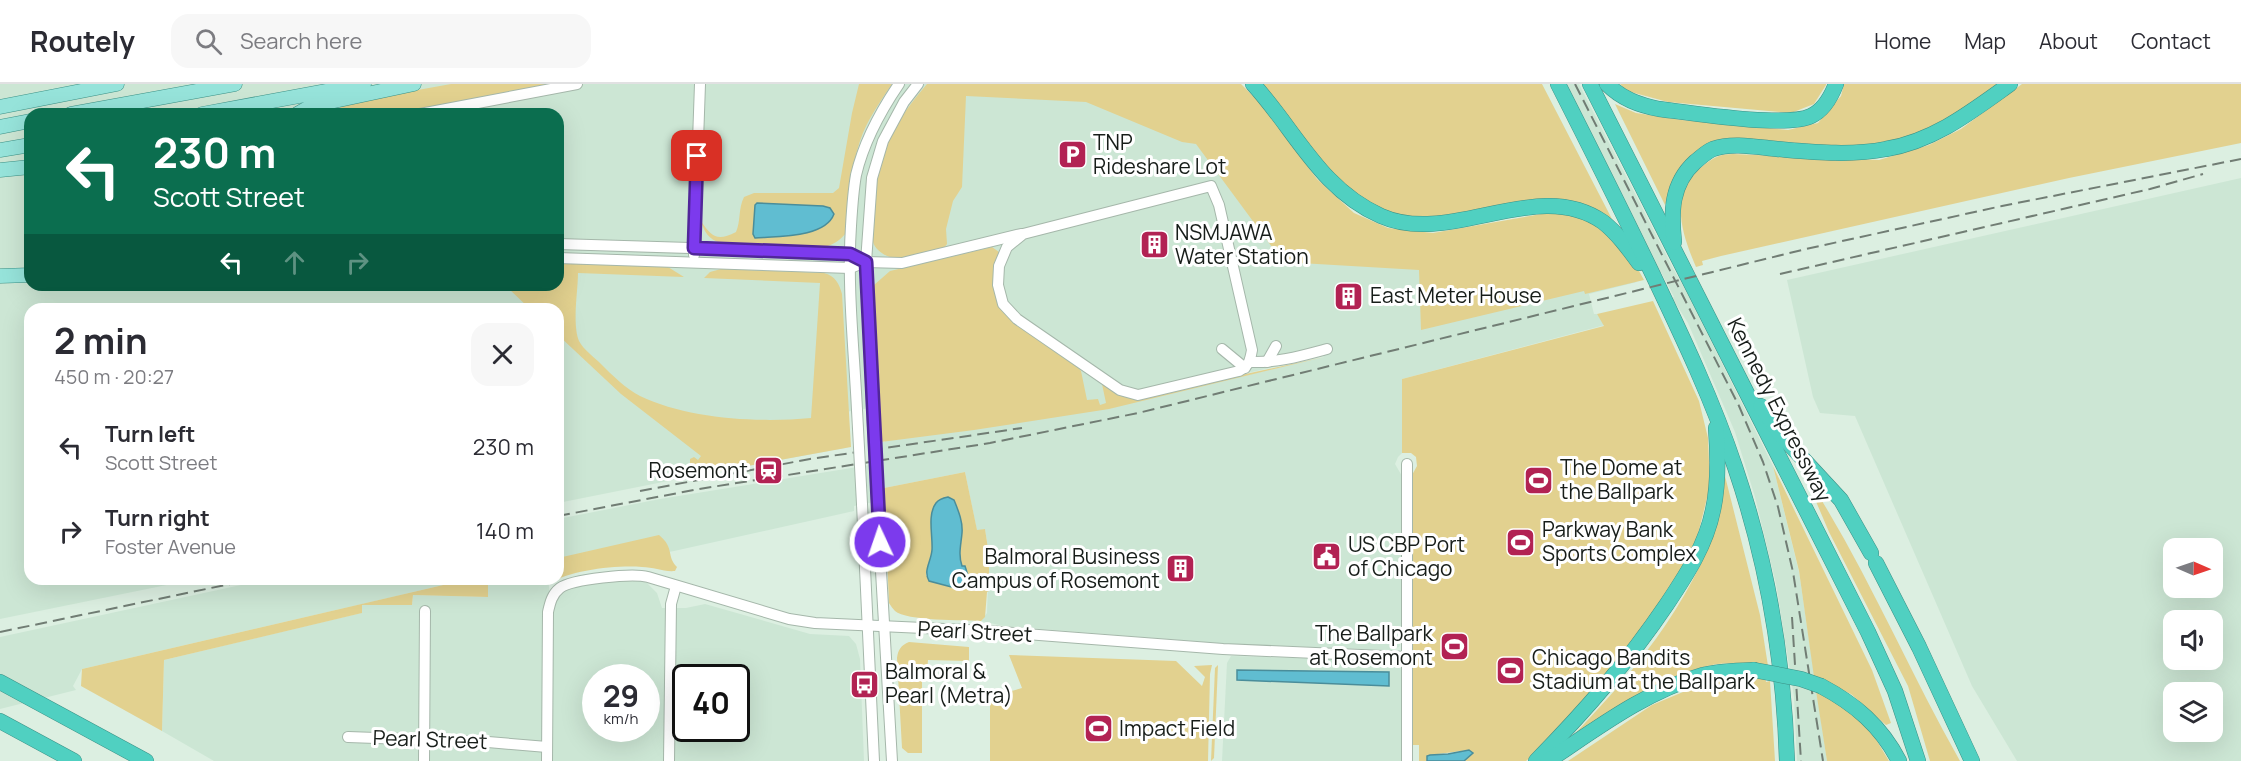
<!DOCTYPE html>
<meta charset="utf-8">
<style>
:root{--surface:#fff;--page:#f7f7f7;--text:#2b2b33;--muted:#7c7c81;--line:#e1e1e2}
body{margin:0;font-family:Manrope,sans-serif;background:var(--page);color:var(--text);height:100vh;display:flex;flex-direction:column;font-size:22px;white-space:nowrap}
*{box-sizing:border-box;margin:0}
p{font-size:20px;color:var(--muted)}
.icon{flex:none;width:33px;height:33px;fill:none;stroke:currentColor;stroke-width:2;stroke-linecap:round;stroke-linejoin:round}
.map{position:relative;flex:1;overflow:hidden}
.drawer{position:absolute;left:24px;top:219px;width:540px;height:282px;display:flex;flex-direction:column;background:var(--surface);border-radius:18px;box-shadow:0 6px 24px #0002}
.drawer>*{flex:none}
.top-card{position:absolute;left:24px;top:24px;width:540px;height:183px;border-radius:18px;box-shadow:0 6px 24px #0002;background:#0b6e4f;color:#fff;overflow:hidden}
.needle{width:39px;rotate:92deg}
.buttons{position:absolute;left:2163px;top:454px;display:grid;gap:12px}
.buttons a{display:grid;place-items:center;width:60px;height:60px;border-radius:12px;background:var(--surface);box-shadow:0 6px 24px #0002;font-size:30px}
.speed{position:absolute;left:582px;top:580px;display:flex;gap:12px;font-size:30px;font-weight:700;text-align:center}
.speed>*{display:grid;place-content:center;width:78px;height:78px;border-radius:50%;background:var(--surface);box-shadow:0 6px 24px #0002;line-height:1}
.speed small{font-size:15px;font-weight:400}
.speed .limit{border:3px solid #111;border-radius:9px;background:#fff;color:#111}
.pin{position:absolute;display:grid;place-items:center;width:51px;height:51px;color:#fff;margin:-26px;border-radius:12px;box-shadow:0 3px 9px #0006}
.me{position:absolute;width:66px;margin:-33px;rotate:357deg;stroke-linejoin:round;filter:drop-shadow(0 0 4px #0008)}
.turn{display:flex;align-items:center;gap:21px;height:126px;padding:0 30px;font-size:27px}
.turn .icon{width:78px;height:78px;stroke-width:2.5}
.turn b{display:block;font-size:42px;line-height:51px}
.lanes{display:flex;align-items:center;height:57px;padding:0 30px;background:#0003;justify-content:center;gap:30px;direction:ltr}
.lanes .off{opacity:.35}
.round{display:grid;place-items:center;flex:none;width:63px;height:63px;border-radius:18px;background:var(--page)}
.overview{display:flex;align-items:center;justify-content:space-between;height:102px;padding:0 30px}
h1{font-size:36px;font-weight:700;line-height:45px}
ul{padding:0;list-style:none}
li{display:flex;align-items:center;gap:18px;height:84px;padding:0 30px}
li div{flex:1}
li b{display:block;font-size:22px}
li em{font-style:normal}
header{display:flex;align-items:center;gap:36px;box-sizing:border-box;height:84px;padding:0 30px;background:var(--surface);border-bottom:2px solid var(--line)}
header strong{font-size:28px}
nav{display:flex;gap:33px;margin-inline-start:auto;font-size:21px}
.search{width:420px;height:54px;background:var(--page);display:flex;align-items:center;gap:15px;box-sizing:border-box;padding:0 21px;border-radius:18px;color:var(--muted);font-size:22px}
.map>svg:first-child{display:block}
.built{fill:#cce6d4;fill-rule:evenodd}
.green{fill:#e2d18f;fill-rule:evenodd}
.water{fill:#60bdd1;stroke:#4a8d9a;stroke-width:1.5}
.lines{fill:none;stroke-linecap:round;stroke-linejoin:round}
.minor-casing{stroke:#a5b7aa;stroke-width:12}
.major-casing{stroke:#3c9186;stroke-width:15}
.highway-casing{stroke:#3c9186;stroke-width:16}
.minor{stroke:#fff;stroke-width:10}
.major{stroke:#96e3da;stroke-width:14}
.highway{stroke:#50d0c1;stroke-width:15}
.rail{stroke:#717d74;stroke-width:2;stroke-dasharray:12 6;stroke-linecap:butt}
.minor-bridge-casing{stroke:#a5b7aa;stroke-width:12;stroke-linecap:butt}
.highway-bridge-casing{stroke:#3c9186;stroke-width:16;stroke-linecap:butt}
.minor-bridge{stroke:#fff;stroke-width:10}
.highway-bridge{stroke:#50d0c1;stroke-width:15}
.route-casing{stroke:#51269a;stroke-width:15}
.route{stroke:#7c3aed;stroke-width:10}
.labels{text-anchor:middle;stroke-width:6;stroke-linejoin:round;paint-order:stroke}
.poi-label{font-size:21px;fill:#171d19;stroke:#fff;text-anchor:start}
.street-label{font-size:21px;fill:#171d19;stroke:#fff}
</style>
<header>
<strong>Routely</strong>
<div class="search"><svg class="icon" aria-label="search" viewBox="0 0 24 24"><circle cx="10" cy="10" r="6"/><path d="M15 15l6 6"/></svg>Search here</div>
<nav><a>Home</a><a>Map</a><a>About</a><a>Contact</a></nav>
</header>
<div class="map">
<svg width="2241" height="677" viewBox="0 0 2241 677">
<rect width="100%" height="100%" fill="#dcefe1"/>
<g class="built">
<path d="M0 0H1231L1345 131 1390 150 1637 198 1589 210 1594 230H1597L1605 241 1402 295V369L1398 373 1395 380 1402 392V557L1399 563 1390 566 1231 560 1004 542 981 537 987 529 989 471 985 445 977 447 965 388 884 404V416L854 422V427L674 467 561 489 558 488V435L660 415 882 379 881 358H885L883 322 845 328V364L698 391 558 419V225H30V495H196L0 535ZM30 30H558V201H30ZM1323 272 1324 273 1146 315V312Z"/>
<polygon points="1566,0 1579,0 1673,184 1688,211 1773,382 1799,488 1827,677 1797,677 1794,613 1776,500 1755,413 1735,348 1688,239 1672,214 1674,213 1661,188 1659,189 1623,112"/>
<path d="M2241 94V677H2017L1972 602 1855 332 1820 329 1813 313 1787 196ZM2174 465H2212V504H2174ZM2174 537H2212V576H2174ZM2174 609H2212V648H2174Z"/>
<path d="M632 493 647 499 657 509 662 524H686L705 520 810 550 849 552 856 560 860 575 864 677H214L162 647 164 576 361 529 362 520 82 585 73 602 76 606 0 625V553L269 495H469L362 520 412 521 413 511 487 513 488 495H548L553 536 555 519 563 507 581 501ZM596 594H646V645H596ZM686 594H736V645H686Z"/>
<polygon points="1231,572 1394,577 1400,582 1402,590 1402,677 1222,677 1227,579"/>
</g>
<g class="green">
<polygon points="451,0 555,0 403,30 341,30 340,20"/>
<path d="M859 0H892C880 18 867 36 860 57 850 86 849 118 846 149 840 156 835 160 825 163L720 159C709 155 704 148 701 137 712 154 718 157 736 148 741 137 738 125 744 113L754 109H833L839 104 852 29Z"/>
<path d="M927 0H1241L1261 20 1317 95 1354 129 1388 144 1433 149 1547 129H1566L1591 135 1634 178 1644 196 1585 210 1584 207 1421 246 1419 186 1283 178 1196 60 1182 58 1086 18 966 12 962 103 953 117 946 145 947 160 944 164C928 168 906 178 890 173 883 171 875 165 873 158 866 132 878 82 888 58 897 36 912 18 927 0Z"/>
<polygon points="1261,0 1542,0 1613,137 1590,125 1427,135 1389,129 1355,111 1333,90"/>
<polygon points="1620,0 1826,0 1826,1 1814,20 1791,29 1668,18 1627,7"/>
<polygon points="1844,0 2001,0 1936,43 1885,61 1835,62 1745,55 1676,90 1665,121 1615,20 1636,29 1682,36 1788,46 1818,39 1841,12"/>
<path d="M2022 0H2241V59L2069 94 1721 172 1702 177 1703 181 1696 183C1681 148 1668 109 1704 81 1714 73 1721 70 1733 70L1879 76 1929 61 1961 45Z"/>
<polygon points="992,163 999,168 995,208 1077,282 1081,287 1087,316 1098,315 1100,321 1106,319 1102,300 1117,308 1145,312 1324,273 1109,325 974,346 881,358 874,218 871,218 874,201 890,187"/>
<path d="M558 179 668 183 684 193 578 189C578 207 572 240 579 257 583 265 595 274 601 280 612 291 626 305 640 312 688 335 758 339 811 334L820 199 704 194 710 188 721 185 824 189C835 192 839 199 842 210L851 363 698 391 695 381 690 380V375L694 373 698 376 701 372 621 310 558 251V225H530L505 201H558Z"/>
<polygon points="1653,217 1699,317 1708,354 1710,402 1697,454 1677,492 1645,542 1549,657 1526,677 1464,677 1473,669 1469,666 1430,671 1427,677 1419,677 1419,661 1412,661 1412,391 1417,382 1416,373 1411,369 1402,369 1402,295 1604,242 1597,230"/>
<polygon points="1773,382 1872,586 1891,639 1886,641 1851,610 1814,593 1799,487"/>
<path d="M1803 387C1864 479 1906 582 1960 677H1930L1908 602 1829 448Z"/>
<path d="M965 388 977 446 985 445 989 471V507L987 508 985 533 981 537C964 536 906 537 895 527 893 525 891 522 889 519L884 404ZM932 438 962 450 959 474 962 482 926 492C926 484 930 480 932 473 934 461 933 450 932 438Z"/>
<path d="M1725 392 1760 531 1768 582C1752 580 1733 578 1717 580 1658 591 1613 626 1566 659 1629 594 1692 521 1719 433 1723 420 1723 405 1725 392Z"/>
<path d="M659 451C675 464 666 472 677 483L675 487C663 488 654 483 642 483 616 481 570 486 549 500L548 495H558V474Z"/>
<polygon points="469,495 488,495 488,513 413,511 412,521 362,521 362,529 164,576 162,647 81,602 82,585"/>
<path d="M909 558 969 563V577L928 576 927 588H922V669H908L902 664 897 574C898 566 901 561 909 558Z"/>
<polygon points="1009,571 1176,577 1202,602 1205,593 1194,582 1212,581 1210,590 1208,677 990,677 990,613 1022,604"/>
<polygon points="1218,581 1214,674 1211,677 1215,584"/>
<polygon points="1739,593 1765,593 1766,598 1770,597 1775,677 1568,677 1652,621 1702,600"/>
<polygon points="1816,607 1853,628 1874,652 1889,677 1827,677"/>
</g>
<g class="water">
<path d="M757 119 823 122 830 124 834 130C825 154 778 152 755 154L753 150 755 121Z"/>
<path d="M948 413 954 416C958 426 963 437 962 449 961 461 958 470 962 482H965L969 495 964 503 959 505 929 497C923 486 931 478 932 466 933 452 927 431 936 419 939 415 943 414 948 413Z"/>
<polygon points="1237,586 1389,588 1389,602 1237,596"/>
<polygon points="1469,666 1473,669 1464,677 1427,677 1427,672 1430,671 1448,670"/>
</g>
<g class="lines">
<defs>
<g id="minor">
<polyline points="420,30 577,0"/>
<path d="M1211 102 1219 121 1252 266C1250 277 1249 282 1239 287L1138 311 1120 306 1017 235 1003 220 998 201 999 182 1007 163 1023 150Z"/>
<polyline points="558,160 850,169 854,172"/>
<polyline points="694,171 700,0"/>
<polyline points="558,174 850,184 866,178 902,179 1021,150"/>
<polyline points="1222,265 1245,284"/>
<path d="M1250 278C1277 279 1301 272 1327 265"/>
<polyline points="1267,278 1276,262"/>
<polyline points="872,324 866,178 872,94 883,57 904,18 918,0"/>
<path d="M857 326C854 265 847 203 851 142 852 125 853 108 856 91 864 57 880 28 899 0"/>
<polyline points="1407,380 1407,677"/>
<polyline points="877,418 892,677"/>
<polyline points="862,420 874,677"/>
<polyline points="348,653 488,658 547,663"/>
<polyline points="424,677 425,527"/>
<path d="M547 677 548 528C550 519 552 510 560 504 572 495 632 489 648 493L789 535 815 539 988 547 1223 565 1407 573"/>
<polyline points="669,677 671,520 676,502"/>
</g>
<g id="major">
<polyline points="0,23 117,0"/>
<polyline points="71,30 235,0"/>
<polyline points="202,30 364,0"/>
<polyline points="297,30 311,22 414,0"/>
<polyline points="0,43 30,37"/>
<polyline points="0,66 30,61"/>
<polyline points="0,86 30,83"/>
<polyline points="0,192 30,191"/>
</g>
<g id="highway">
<path d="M1253 0C1296 47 1320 105 1381 132 1451 163 1537 92 1603 138 1617 149 1628 164 1639 179"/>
<path d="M1558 0C1590 63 1622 127 1653 191 1683 254 1713 317 1735 383 1767 477 1784 578 1787 677"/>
<polyline points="1590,0 1868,548 1895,607 1918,677"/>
<path d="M1607 0C1622 15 1639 21 1659 25 1691 29 1786 44 1811 32 1824 26 1831 13 1836 0"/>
<path d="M1674 158C1671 128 1671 100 1695 78 1701 73 1706 68 1713 65 1732 58 1757 63 1777 65 1813 68 1850 72 1886 65 1934 57 1971 28 2010 0"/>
<polyline points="1761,322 1780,350 1841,416 1871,469"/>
<polyline points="1876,479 1919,563 1972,677"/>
<polyline points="0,598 146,677"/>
<path d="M1821 602C1855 620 1881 642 1899 677"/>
<polyline points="0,637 74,677"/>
<path d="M1536 677C1586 626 1627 579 1667 520 1687 490 1706 461 1713 426 1719 399 1718 371 1716 344"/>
<path d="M1548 677C1596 645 1646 607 1703 591 1719 587 1737 587 1754 586"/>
</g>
</defs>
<use href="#minor" class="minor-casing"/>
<use href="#major" class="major-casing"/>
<use href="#highway" class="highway-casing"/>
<use href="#minor" class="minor"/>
<use href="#major" class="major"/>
<use href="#highway" class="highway"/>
<g class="rail">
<polyline points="1575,0 1739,322 1763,378 1778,423 1793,488 1823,677"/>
<polyline points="1780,190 2150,105 2203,90"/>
<polyline points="640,407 810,375 1022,344"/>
<polyline points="558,432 699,405 990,359 1138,329 1806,165 2002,122 2241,75"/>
<polyline points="1792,533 1801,677"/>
<polyline points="0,548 254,495"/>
</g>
<defs>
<g id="minor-bridge">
<polyline points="872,324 877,418"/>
<polyline points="857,326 862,420"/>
</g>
<polyline id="highway-bridge" points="1754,586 1801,595 1821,602"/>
</defs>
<use href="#minor-bridge" class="minor-bridge-casing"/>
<use href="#highway-bridge" class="highway-bridge-casing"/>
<use href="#minor-bridge" class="minor-bridge"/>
<use href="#highway-bridge" class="highway-bridge"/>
</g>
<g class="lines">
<defs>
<polyline id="route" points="697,72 694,164 850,170 866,178 880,458"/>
</defs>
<use href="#route" class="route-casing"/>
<use href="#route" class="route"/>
</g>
<defs>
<symbol id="parking-square" viewBox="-11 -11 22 22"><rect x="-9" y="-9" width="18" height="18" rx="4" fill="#b22253" stroke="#fff"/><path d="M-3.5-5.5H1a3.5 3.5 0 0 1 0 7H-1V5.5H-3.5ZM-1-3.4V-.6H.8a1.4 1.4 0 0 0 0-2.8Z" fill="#fff"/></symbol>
<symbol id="building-square" viewBox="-11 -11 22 22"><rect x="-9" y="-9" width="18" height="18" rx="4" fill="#b22253" stroke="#fff"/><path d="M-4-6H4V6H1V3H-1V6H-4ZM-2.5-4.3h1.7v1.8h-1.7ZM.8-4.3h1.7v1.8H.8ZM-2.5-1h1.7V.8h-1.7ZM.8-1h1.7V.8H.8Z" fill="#fff"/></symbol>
<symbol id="station-square" viewBox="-11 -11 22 22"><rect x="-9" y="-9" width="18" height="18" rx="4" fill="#b22253" stroke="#fff"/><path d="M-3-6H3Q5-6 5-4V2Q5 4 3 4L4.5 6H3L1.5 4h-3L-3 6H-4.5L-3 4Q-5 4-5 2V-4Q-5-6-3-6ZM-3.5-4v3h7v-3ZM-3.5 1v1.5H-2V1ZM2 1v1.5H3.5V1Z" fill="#fff"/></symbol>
<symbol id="stadium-square" viewBox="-11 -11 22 22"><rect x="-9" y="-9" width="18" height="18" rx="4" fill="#b22253" stroke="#fff"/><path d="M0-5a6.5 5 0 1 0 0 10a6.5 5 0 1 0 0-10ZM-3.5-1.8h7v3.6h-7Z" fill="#fff"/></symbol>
<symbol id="civic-square" viewBox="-11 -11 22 22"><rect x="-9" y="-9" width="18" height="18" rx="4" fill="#b22253" stroke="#fff"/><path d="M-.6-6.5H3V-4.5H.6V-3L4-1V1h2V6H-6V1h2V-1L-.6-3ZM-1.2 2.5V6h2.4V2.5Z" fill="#fff"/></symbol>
<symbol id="bus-square" viewBox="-11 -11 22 22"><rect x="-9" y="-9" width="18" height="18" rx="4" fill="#b22253" stroke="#fff"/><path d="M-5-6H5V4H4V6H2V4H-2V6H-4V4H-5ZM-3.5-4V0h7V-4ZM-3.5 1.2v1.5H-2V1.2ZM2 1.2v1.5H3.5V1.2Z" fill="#fff"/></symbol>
</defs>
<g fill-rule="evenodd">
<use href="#parking-square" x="1056" y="54" width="33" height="33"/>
<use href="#building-square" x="1138" y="144" width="33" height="33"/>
<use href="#building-square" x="1332" y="196" width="33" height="33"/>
<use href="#station-square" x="752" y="370" width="33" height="33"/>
<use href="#stadium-square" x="1522" y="380" width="33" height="33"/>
<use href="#stadium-square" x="1504" y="442" width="33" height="33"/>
<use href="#civic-square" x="1310" y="456" width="33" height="33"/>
<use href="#building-square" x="1164" y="468" width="33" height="33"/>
<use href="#stadium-square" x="1438" y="546" width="33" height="33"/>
<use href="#stadium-square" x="1494" y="570" width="33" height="33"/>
<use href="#bus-square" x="848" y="584" width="33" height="33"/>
<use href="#stadium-square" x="1082" y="628" width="33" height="33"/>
</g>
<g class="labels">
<g class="poi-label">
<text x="1093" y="66">TNP<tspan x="1093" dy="24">Rideshare Lot</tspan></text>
<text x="1175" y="156">NSMJAWA<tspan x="1175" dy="24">Water Station</tspan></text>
<text x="1370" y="219">East Meter House</text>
<text x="1560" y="391">The Dome at<tspan x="1560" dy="24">the Ballpark</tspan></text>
<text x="748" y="394" text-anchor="end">Rosemont</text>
<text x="1542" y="453">Parkway Bank<tspan x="1542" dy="24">Sports Complex</tspan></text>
<text x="1348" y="468">US CBP Port<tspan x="1348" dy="24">of Chicago</tspan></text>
<text x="1160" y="480" text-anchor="end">Balmoral Business<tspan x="1160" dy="24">Campus of Rosemont</tspan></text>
<text x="1433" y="557" text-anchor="end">The Ballpark<tspan x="1433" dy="24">at Rosemont</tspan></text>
<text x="1532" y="581">Chicago Bandits<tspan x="1532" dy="24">Stadium at the Ballpark</tspan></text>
<text x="885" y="595">Balmoral &amp;<tspan x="885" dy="24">Pearl (Metra)</tspan></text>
<text x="1119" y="652">Impact Field</text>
</g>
<g class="street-label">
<text transform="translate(1779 326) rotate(63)" y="7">Kennedy Expressway</text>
<text transform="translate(975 548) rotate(3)" y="7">Pearl Street</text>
<text transform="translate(430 656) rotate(2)" y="7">Pearl Street</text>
</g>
</g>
</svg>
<div class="buttons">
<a><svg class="needle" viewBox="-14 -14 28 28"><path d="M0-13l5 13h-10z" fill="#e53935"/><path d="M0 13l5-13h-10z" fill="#7c7c81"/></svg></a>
<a><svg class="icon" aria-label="sound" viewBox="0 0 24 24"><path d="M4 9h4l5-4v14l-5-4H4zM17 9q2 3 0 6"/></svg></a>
<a><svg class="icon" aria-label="layers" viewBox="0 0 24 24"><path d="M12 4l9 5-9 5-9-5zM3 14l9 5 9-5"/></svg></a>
</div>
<div class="speed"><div>29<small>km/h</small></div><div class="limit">40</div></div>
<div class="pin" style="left:697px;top:72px;background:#d93025"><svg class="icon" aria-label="arrive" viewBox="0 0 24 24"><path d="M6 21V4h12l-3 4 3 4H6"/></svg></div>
<svg class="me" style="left:880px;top:458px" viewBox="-20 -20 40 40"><circle r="17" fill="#7c3aed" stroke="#fff" stroke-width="3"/><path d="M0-11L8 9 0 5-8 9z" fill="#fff"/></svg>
<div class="top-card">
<div class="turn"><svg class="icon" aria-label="left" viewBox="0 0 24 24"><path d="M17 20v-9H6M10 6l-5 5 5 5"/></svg><div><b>230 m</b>Scott Street</div></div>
<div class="lanes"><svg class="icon" aria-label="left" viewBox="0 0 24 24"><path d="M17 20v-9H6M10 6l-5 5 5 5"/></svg><svg class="icon off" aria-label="ahead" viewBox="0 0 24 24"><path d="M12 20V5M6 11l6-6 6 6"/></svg><svg class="icon off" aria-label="right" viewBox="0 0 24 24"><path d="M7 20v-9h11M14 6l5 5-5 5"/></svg></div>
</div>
<section class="drawer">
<div class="overview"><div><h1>2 min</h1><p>450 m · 20:27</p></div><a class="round"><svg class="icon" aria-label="close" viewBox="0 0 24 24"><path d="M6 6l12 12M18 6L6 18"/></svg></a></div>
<ul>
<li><svg class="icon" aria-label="left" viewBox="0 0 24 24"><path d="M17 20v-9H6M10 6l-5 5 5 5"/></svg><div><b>Turn left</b><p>Scott Street</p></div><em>230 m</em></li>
<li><svg class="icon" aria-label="right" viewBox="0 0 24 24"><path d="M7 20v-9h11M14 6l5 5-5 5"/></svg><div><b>Turn right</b><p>Foster Avenue</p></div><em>140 m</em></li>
</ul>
</section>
</div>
